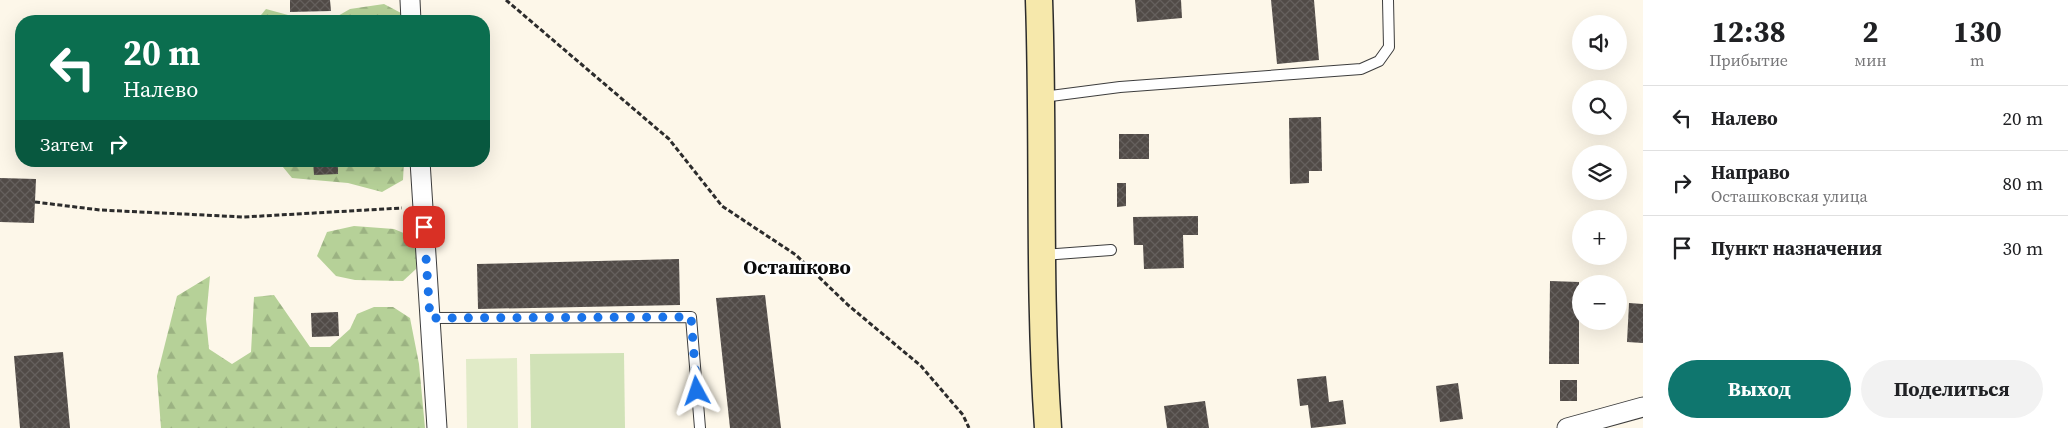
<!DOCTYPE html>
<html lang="ru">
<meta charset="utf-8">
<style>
:root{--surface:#fff;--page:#f2f2f2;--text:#202124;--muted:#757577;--line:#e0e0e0;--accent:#0f766e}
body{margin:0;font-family:"Source Serif 4",serif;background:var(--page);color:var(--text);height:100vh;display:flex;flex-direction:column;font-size:19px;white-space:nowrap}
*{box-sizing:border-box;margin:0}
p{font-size:16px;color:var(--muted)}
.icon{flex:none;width:28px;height:28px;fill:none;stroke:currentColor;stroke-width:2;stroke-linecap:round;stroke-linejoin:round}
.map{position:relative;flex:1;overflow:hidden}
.panel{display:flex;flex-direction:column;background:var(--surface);width:425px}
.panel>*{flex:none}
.guide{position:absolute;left:15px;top:15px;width:475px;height:152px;border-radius:20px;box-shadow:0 5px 20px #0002;background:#0b6e4f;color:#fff;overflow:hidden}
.buttons{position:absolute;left:1572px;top:15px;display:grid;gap:10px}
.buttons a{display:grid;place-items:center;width:55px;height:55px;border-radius:50%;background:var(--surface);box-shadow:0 5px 20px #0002;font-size:25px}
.pin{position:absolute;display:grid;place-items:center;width:42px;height:42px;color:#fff;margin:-21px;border-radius:10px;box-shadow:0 2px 8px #0006}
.me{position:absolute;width:55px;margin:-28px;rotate:355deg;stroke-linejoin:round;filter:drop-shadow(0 0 4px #0008)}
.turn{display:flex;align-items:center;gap:18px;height:105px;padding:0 25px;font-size:22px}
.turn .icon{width:65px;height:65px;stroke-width:2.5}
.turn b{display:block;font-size:35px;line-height:42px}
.then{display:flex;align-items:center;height:48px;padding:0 25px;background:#0003;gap:10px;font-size:19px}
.eta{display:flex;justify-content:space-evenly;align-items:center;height:85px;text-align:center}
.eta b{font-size:30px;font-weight:700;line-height:35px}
.primary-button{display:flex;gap:10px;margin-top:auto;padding:10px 25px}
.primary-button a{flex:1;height:58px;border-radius:30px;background:var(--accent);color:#fff;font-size:20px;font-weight:700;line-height:58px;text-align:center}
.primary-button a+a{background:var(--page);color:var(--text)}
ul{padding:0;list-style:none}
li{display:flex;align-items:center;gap:15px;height:65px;padding:0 25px;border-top:1px solid var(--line)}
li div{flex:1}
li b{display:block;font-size:19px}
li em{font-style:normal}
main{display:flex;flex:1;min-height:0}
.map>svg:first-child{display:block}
.forest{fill:url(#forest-firs)}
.park{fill:#d1e2b7}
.pitch{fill:#e1ebc8}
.building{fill:url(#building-cross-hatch)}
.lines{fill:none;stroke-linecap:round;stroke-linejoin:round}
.lane-casing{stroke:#3d3d3d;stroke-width:12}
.street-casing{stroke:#3d3d3d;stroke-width:21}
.secondary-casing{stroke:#2c2c2c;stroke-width:29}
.path{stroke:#2c2c2c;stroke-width:3;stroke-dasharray:5 2.5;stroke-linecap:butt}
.lane{stroke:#fff;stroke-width:10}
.street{stroke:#fff;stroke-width:19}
.secondary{stroke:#f6e8ab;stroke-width:26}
.route{stroke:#1a73e8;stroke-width:9;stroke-dasharray:0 16.2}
.labels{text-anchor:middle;stroke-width:5;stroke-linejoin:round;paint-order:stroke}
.district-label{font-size:20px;font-weight:bold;fill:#0a0a0a;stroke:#fff}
</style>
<main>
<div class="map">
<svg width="1643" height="428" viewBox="0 0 1643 428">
<defs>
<pattern id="forest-firs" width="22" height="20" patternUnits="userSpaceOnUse" patternTransform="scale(1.25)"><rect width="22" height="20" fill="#b6d198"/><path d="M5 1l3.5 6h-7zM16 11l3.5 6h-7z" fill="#9bb282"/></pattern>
<pattern id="building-cross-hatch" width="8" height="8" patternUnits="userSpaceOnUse" patternTransform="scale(1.25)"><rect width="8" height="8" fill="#514b47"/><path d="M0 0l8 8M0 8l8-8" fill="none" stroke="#65605d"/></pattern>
</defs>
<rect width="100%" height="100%" fill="#fdf7e9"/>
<g class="forest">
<polygon points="384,4 401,13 401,21 329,21 350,9"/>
<polygon points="266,9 310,21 256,21"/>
<polygon points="278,161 404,161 403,180 382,192 348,183 292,178"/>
<polygon points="354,226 394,229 413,237 417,253 416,269 403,281 355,280 336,276 317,256 327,232"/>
<polygon points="210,276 206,319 209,349 232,364 251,352 254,297 274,295 310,347 330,347 350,329 357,314 374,307 393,307 410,318 419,364 425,428 161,428 157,376 177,296"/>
</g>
<polygon class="park" points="624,353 625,428 531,428 530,354"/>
<polygon class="pitch" points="517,358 518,428 467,428 466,359"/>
<g class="building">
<polygon points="290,0 330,0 331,11 290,12"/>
<polygon points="1135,0 1181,0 1182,18 1137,22"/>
<polygon points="1271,0 1314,0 1319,60 1277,64"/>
<polygon points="1321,117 1322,171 1309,171 1309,183 1290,184 1289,118"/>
<rect x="1119" y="134" width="30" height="25"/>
<polygon points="313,161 338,161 338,174 314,175"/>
<polygon points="0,178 36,179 34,223 0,222"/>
<polygon points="1117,183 1126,183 1126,206 1117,207"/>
<polygon points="1198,216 1198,235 1183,235 1184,268 1144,269 1143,245 1134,245 1133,217"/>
<polygon points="679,259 680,305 478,309 477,264"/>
<polygon points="1550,281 1579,282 1579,364 1549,364"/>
<polygon points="765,295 781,428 730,428 716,298"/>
<polygon points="1629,303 1643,304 1643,343 1627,342"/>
<polygon points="338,312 339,336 312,337 311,313"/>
<polygon points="63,352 70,428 20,428 14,356"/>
<polygon points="1326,376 1329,402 1343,400 1346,424 1311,428 1308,405 1300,406 1297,379"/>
<rect x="1560" y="380" width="17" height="21"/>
<polygon points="1458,383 1463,419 1440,422 1436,386"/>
<polygon points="1205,401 1209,428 1167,428 1164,406"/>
</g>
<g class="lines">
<defs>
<g id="lane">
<polyline points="1043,97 1120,87 1361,69 1379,61 1389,47 1388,0"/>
<polyline points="1043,255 1111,250"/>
<polyline points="430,318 691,317 700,428"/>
</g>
<g id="street">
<polyline points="410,0 411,21"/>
<polyline points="420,161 437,428"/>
<polyline points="1567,428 1643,407"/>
</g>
<path id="secondary" d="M1039 0C1044 143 1038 286 1048 428"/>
</defs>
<use href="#lane" class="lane-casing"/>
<use href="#street" class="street-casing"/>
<use href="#secondary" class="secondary-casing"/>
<g class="path">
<polyline points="506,0 669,139 722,206 796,255 848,305 921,366 963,415 969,428"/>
<polyline points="35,202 100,210 244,217 402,208"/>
</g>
<use href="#lane" class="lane"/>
<use href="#street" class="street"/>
<use href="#secondary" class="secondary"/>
</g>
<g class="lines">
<polyline class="route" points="424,227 430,318 691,317 697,391"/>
</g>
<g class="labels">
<g class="district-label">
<text x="797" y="274">Осташково</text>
</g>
</g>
</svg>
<div class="buttons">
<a><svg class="icon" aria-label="sound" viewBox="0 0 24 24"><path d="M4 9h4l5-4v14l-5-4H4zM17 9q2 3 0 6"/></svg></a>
<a><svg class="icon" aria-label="search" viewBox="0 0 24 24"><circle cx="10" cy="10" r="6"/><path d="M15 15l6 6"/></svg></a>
<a><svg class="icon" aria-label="layers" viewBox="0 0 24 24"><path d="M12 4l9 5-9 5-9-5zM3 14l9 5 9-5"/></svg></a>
<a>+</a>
<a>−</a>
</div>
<div class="pin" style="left:424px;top:227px;background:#d93025"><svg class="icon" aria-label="arrive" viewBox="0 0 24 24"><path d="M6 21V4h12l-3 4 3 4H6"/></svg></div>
<svg class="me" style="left:697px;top:391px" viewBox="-20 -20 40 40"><path d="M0-17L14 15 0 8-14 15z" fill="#1a73e8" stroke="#fff" stroke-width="4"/></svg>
<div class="guide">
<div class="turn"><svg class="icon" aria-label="left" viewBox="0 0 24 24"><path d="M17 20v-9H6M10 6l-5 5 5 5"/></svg><div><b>20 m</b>Налево</div></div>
<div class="then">Затем<svg class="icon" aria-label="right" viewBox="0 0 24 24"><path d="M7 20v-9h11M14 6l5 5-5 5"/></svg></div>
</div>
</div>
<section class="panel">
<div class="eta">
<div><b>12:38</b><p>Прибытие</p></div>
<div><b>2</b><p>мин</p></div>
<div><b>130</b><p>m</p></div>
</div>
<ul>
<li><svg class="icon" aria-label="left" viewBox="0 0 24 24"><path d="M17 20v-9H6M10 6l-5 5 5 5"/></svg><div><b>Налево</b></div><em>20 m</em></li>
<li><svg class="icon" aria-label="right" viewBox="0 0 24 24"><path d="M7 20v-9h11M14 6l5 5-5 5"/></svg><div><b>Направо</b><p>Осташковская улица</p></div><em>80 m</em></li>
<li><svg class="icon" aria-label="arrive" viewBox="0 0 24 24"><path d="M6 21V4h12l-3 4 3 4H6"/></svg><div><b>Пункт назначения</b></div><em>30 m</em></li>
</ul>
<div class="primary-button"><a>Выход</a><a>Поделиться</a></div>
</section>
</main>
